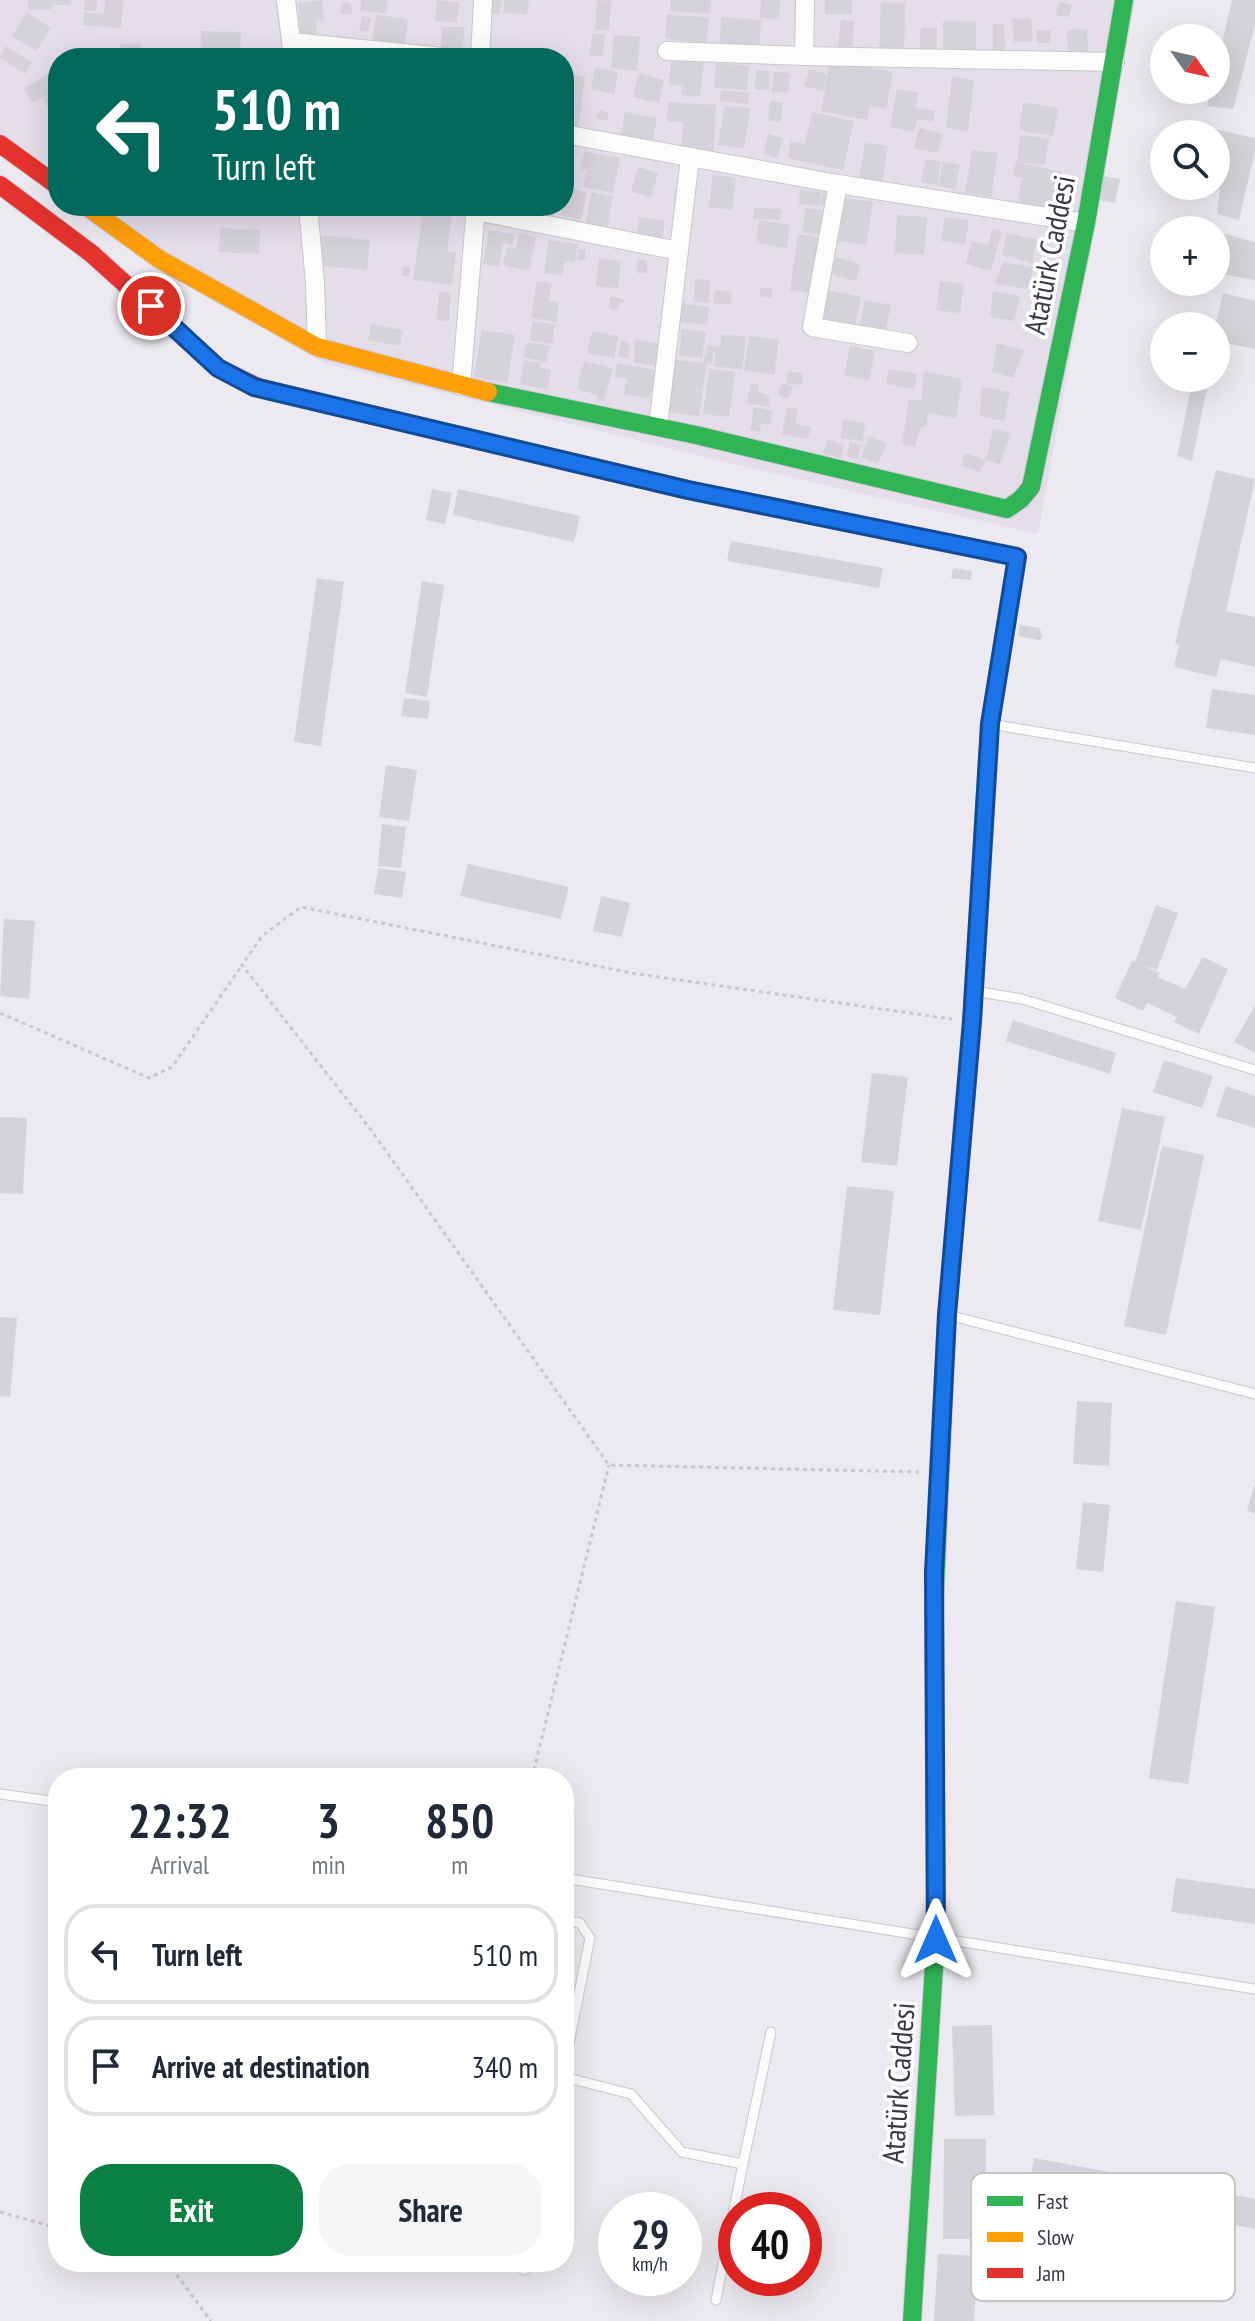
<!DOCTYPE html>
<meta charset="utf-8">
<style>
:root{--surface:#fff;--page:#f6f6f7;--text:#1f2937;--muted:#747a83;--line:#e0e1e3;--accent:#0b8043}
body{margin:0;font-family:"PT Sans Narrow",sans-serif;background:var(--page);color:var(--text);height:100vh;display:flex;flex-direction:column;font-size:30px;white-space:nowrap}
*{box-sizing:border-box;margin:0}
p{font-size:26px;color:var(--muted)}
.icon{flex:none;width:44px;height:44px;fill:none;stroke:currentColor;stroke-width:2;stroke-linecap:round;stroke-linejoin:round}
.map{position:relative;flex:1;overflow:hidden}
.drawer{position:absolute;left:48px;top:1768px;width:526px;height:504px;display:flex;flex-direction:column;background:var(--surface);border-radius:32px;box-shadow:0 8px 32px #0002}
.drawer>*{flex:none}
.guide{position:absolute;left:48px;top:48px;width:526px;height:168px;border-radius:32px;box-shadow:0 8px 32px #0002;background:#00695c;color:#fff;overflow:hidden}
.needle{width:52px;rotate:124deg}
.controls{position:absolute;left:1150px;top:24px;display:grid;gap:16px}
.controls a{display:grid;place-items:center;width:80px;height:80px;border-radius:50%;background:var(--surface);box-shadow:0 8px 32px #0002;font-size:40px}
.speed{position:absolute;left:598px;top:2192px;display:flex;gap:16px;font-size:40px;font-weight:700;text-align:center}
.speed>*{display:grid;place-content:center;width:104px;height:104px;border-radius:50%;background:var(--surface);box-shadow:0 8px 32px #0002;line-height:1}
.speed small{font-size:20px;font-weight:400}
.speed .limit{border:12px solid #d22;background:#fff;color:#111}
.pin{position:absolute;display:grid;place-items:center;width:68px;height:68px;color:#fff;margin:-34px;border:4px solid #fff;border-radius:50%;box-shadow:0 2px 8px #0007}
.me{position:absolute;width:88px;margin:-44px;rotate:0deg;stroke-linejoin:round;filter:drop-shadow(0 0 6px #0008)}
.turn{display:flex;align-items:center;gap:28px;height:168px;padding:0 32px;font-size:36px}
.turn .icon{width:104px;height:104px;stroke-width:2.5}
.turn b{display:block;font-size:56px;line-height:68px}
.eta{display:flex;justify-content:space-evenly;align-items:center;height:136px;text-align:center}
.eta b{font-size:48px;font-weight:800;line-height:56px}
.action{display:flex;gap:16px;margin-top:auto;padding:16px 32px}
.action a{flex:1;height:92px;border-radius:32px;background:var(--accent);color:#fff;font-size:32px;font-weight:800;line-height:92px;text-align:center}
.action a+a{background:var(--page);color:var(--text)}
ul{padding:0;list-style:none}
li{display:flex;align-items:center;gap:24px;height:100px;margin:0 16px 12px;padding:0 16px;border:4px solid var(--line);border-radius:32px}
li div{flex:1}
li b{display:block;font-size:30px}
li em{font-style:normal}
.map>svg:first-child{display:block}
.residential{fill:#e4ddea}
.building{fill:#d6d2d9}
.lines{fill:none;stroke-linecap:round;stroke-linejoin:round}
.lane-casing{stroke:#cbc6ce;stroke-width:11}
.street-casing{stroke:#cbc6ce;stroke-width:20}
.fast-casing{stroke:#d1c8d8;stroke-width:20}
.slow-casing{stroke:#d1c8d8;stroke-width:20}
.jam-casing{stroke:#d1c8d8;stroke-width:20}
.path{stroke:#cac7cd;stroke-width:3;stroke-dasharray:4 4;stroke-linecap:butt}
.lane{stroke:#fcfcfd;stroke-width:9}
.street{stroke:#fcfcfd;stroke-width:18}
.fast{stroke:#30b455;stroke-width:18}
.slow{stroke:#ff9f0a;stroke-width:18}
.jam{stroke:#e5322d;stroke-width:18}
.route-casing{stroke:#114b97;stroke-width:20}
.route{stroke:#1a73e8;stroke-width:14}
.labels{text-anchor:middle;stroke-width:7;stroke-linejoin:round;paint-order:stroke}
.street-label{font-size:30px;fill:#3d3645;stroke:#fff}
.key{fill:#fff;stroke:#c5c3c7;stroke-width:2}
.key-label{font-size:22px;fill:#3d3645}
</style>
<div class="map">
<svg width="1255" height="2321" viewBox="0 0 1255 2321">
<rect width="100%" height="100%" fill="#ede9f0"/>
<polygon class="residential" points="0,0 1135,0 1038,534 721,461 324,363 159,269 70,206 564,206 564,58 58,58 58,197 0,156"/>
<g class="building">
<polygon points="28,0 71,0 71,5 52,5 52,9 28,10"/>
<polygon points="85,0 97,0 96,11 84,10"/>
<polygon points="105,0 123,0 121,28 83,25 84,12 104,14"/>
<polygon points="322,0 324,20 316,21 317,34 301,35 298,3"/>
<polygon points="362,0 388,0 385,14 360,10"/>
<polygon points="437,0 459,2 457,23 435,21"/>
<polygon points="488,0 502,0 499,14 485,12"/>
<polygon points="505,0 529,0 527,15 503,12"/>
<polygon points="597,0 611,1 609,30 595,30"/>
<polygon points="671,0 711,0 710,14 670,11"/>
<polygon points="761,0 780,0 779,19 760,18"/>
<rect x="825" y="0" width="27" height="14"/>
<polygon points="1232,0 1255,0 1255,25 1233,109 1207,106 1211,90 1216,90 1216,68"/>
<polygon points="881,2 905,3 904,54 879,53"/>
<polygon points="1059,2 1072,5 1069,17 1056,15"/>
<polygon points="341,3 351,3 352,14 341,14"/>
<polygon points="27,12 51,28 36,51 12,36"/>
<polygon points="667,14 709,18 706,43 665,39"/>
<polygon points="376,15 408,19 404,49 372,45"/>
<polygon points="362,16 371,18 368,31 359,30"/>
<polygon points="721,17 761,20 759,50 720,48"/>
<polygon points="1031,18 1033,41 1014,42 1012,19"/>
<polygon points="841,20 854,21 852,51 838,49"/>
<polygon points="943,21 976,22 976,56 943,56"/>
<polygon points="993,24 1004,24 1005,51 993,52"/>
<polygon points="442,27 464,27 463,53 441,53"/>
<polygon points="921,28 937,28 936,54 919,53"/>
<polygon points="1087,29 1088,54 1068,55 1067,30"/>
<polygon points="1036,30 1050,30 1051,43 1037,43"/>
<polygon points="201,31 241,32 240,58 200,58"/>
<polygon points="593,33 605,35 602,57 589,55"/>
<polygon points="614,35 640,37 637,71 611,68"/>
<polygon points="141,43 141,58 120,58 120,44"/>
<polygon points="5,46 32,62 25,74 0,58"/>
<polygon points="671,60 704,63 700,97 681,95 682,86 669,84"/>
<polygon points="830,60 893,72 886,109 870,106 867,120 821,111"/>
<polygon points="716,63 749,66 747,90 714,88"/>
<polygon points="595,68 618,72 614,94 591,89"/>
<polygon points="809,69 827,74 823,91 804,86"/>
<polygon points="756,70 770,71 769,90 755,89"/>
<polygon points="774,72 790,73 788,93 772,92"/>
<polygon points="51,73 58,85 58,102 48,108 43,97 33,103 24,88"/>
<polygon points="639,73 664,80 659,103 633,97"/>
<polygon points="564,74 585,76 578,130 564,128"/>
<polygon points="952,77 974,80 968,131 946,128"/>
<polygon points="897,89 918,93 915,108 935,111 933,122 917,119 914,132 890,127"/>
<polygon points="721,90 749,93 748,104 720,101"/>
<polygon points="770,101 783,103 781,122 768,120"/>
<polygon points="668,102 716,105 713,152 681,150 683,122 667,121"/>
<polygon points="1023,102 1058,108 1053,136 1019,130"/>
<polygon points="725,106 750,108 744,148 718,145"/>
<polygon points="599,110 609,113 607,121 596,118"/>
<polygon points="625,112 657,118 652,145 620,140"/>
<polygon points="812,112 854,121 843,170 788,158 791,141 805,144"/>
<polygon points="919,128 943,134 938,153 914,148"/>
<polygon points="1210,128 1255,138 1255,151 1239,220 1217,214 1220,190 1205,186 1216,186 1216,134 1209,134"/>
<polygon points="768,134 783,138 777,158 763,154"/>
<polygon points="1020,135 1049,139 1045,165 1017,162"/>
<polygon points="865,143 888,146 882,182 859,179"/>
<polygon points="972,150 998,153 991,197 965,193"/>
<polygon points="584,151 620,158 613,193 583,187 587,170 580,169"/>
<polygon points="926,159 941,162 937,185 921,182"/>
<polygon points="943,162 960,165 955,189 938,186"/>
<polygon points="1016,162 1062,172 1053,213 1017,205 1022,178 1013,176"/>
<polygon points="638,167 658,173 651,197 631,192"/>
<polygon points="713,175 736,178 732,210 709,207"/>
<polygon points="1098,175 1120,179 1115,203 1093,199"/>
<polygon points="570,188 587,192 581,220 560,215"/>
<polygon points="800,190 821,192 819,206 799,204"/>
<polygon points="591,192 613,196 607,228 586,224"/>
<polygon points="822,193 832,194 831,207 820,206"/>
<polygon points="845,198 873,202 866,245 838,241"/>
<polygon points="532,206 556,206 553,218 530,211"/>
<polygon points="754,208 781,209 780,220 753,219"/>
<polygon points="806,208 828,211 824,235 802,232"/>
<polygon points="442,211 452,212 447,252 456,253 452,285 413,280 423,213 441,216"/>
<polygon points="897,215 927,217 924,255 895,253"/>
<polygon points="640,217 665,221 661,242 636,238"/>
<polygon points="945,217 969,220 965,244 941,241"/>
<polygon points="759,220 790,225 787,248 756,243"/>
<polygon points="220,228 260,230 259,254 219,252"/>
<polygon points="992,229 1002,231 991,271 966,264 972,241 988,245"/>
<polygon points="489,230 514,235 512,245 503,243 499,267 483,264"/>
<polygon points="519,233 536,237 529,271 503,265 507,247 516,249"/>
<polygon points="1007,233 1037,240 1032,263 1002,255"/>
<polygon points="798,234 823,238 815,294 790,290"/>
<polygon points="1225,234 1255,242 1255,280 1216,273 1216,259"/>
<polygon points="321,235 370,240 367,270 317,265"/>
<polygon points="549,240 578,244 575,262 565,261 562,275 544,273"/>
<polygon points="578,249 586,249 585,261 577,260"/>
<polygon points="836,257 860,264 856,281 831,274"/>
<polygon points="599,258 621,261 618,288 596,286"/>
<rect x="637" y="260" width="10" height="13"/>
<polygon points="1003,262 1034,268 1027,289 995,284"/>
<polygon points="402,266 410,267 410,276 402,276"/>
<polygon points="695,279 710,280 709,303 694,302"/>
<polygon points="537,281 552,283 549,301 559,302 556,322 531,318"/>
<polygon points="940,281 964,284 960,313 936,310"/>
<polygon points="761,287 773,289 771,298 759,296"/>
<polygon points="715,290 732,292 730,305 713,303"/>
<polygon points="827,290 861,297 855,327 821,320"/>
<polygon points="993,291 1020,296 1014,321 990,317"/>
<polygon points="439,292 451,293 449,321 437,320"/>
<polygon points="1223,293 1255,301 1255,349 1216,341 1215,326"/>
<polygon points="610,297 625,299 624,303 619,303 618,310 609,309"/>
<polygon points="865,300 891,305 885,334 859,329"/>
<polygon points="676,303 709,307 707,325 674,321"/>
<polygon points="533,321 555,325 552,344 530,340"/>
<polygon points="371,324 403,330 400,346 368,340"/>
<polygon points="682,329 706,332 702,358 679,355"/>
<polygon points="482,330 515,335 507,383 474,377"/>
<polygon points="592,331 618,336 614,358 587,353"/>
<polygon points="722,334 746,337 742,370 714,366 715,353 713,353 712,364 707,363 703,389 687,387 703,390 699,416 668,412 676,360 703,363 708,345 720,347"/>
<polygon points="749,336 779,340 774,375 744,370"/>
<polygon points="635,340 661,344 657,366 634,363"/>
<polygon points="621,341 630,343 628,358 618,356"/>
<polygon points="527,342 550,346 546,362 523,357"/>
<polygon points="997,343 1024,350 1013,378 992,372"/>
<polygon points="850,346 875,351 869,380 844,375"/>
<polygon points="524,360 541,363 540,368 551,370 547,389 520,384"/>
<polygon points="584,361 613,368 604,401 597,399 598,395 577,389"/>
<polygon points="617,363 655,370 650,399 624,394 627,379 615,377"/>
<polygon points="709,369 735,372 729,417 703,414"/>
<polygon points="889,369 917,374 914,389 886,384"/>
<polygon points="924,371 962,379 956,418 928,413 926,427 921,426 915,447 902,445 909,400 921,400"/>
<polygon points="788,372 803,373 802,385 787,384"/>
<polygon points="1193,378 1209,378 1192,461 1177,456"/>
<polygon points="751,383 759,385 758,392 770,395 768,407 747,403"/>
<polygon points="782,383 793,387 788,399 778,395"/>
<polygon points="981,387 1010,392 1004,421 980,416"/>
<polygon points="754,407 773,411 770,425 761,423 760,432 750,430"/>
<polygon points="787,407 798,409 795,424 811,427 808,439 782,434"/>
<polygon points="843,420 865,423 863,441 841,438"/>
<polygon points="993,429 1011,433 1000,464 986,460"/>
<polygon points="869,436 887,443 878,464 861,457"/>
<polygon points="827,439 844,445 840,458 823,453"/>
<polygon points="850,442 861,445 858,459 847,457"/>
<polygon points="965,453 986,460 980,472 962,466"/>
<polygon points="1216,470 1255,479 1226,611 1255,617 1255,667 1221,659 1216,677 1174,667 1179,645 1175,644"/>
<polygon points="432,489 452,493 445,524 426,520"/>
<polygon points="458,489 580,516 574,542 453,515"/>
<polygon points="731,541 883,568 879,588 727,561"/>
<polygon points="953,568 972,571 971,580 951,578"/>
<polygon points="317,578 344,582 321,746 294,742"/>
<polygon points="422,581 444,585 427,697 405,693"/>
<polygon points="1020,625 1040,628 1042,638 1039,640 1018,636"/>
<polygon points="1212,689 1255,695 1255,735 1206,728"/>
<polygon points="404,698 430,701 428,719 401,716"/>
<polygon points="386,765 417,770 409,821 379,817"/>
<polygon points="382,824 406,827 401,868 378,866"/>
<polygon points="468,864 569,887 561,919 460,896"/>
<polygon points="378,868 406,872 402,898 374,894"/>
<polygon points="601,896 630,903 622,937 593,931"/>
<polygon points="1156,905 1178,913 1157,970 1139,964 1160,973 1158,977 1185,989 1203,957 1228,969 1199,1034 1174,1022 1177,1017 1147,1003 1143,1011 1115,998 1132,961 1135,962"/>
<polygon points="4,919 35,921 29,999 0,996"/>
<polygon points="1255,1006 1255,1053 1234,1042"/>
<polygon points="1013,1020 1116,1053 1110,1074 1006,1041"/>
<polygon points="1164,1060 1213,1076 1202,1108 1153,1092"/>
<polygon points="872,1073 908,1077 897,1166 861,1162"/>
<polygon points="1226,1086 1255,1096 1255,1128 1216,1116"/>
<polygon points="1122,1108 1165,1117 1141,1230 1098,1221"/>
<polygon points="0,1117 27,1118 23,1194 0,1193"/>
<polygon points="1162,1146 1204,1155 1166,1335 1124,1326"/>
<polygon points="847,1186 894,1191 880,1315 833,1310"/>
<polygon points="0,1317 17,1318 10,1397 0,1396"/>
<polygon points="1077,1401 1112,1403 1109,1466 1073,1464"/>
<polygon points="1254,1486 1255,1486 1255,1513 1247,1511"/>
<polygon points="1083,1502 1110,1505 1103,1572 1076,1569"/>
<polygon points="1176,1601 1215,1607 1188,1784 1149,1778"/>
<polygon points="1176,1878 1255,1889 1255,1924 1171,1912"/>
<polygon points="992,2025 994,2115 955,2116 952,2026"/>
<polygon points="944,2139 986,2139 985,2239 943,2239"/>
<polygon points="1034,2158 1255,2199 1255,2229 1029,2186"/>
<polygon points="938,2254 978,2256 974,2321 934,2321"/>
</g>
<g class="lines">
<defs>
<g id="lane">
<polyline points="990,724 1255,768"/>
<polyline points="974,991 1022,999 1255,1070"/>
<polyline points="948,1315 1255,1394"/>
<polyline points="0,1794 58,1802"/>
<polyline points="564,1878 1255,1989"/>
<polyline points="564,1920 580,1923 590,1938 564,2068"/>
<polyline points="564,2077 631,2094 682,2152 743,2164 771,2032"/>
<polyline points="524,2270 525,2262"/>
<polyline points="716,2300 743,2164"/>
</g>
<g id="street">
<polyline points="286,0 293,58"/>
<polyline points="292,42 453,58"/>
<polyline points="667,51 804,56 1115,62"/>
<polyline points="804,56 805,0"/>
<polyline points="480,58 483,0"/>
<polyline points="564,134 838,184 1086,223"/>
<polyline points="838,184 812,327 908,343"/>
<polyline points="308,206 315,283 317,347"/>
<polyline points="476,211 679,251"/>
<polyline points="461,386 476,206"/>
<polyline points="658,426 690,158"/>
</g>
<g id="fast">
<polyline points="262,389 688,490 977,549"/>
<polyline points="488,392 696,435 1007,509 1021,499 1031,487 1086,223 1124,0"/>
<polyline points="934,1612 947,1315 972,1021 987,777"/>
<polyline points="912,2321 936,1934"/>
</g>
<g id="slow">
<polyline points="86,206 159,259 317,347 488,392"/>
<polyline points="934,1612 936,1934"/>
</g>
<g id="jam">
<polyline points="0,144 58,186"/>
<polyline points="0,185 92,254 218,368 262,389"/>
<polyline points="977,549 1017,557 990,724 987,777"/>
</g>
</defs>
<use href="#lane" class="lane-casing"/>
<use href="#street" class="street-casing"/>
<use href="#fast" class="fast-casing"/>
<use href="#slow" class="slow-casing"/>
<use href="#jam" class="jam-casing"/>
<g class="path">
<polyline points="0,1013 149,1078 172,1067 242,965"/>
<polyline points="919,1472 609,1465 371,1130 242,965 262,936 301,907 637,974 952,1019"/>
<polyline points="532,1778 609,1465"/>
<polyline points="0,2212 58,2228"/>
<polyline points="167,2262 211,2321"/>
</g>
<use href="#lane" class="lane"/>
<use href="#street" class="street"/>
<use href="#fast" class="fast"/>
<use href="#slow" class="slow"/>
<use href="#jam" class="jam"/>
</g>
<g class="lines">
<defs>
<polyline id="route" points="151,306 218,368 254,387 688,490 1017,557 990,724 972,1021 947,1315 934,1572 936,1940"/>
</defs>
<use href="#route" class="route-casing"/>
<use href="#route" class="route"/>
</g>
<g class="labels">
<g class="street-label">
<text transform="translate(1050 255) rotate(-79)" y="10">Atatürk Caddesi</text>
<text transform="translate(899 2083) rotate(-86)" y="10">Atatürk Caddesi</text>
</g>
</g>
<rect x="971" y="2173" width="264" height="128" rx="12" class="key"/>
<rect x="987" y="2196" width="36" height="10" fill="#30b455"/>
<rect x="987" y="2232" width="36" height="10" fill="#ff9f0a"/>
<rect x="987" y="2268" width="36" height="10" fill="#e5322d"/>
<g class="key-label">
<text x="1037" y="2209">Fast</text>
<text x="1037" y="2245">Slow</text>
<text x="1037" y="2281">Jam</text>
</g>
</svg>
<div class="controls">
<a><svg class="needle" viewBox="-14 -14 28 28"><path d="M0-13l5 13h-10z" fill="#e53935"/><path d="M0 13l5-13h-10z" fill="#747a83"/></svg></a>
<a><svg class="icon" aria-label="search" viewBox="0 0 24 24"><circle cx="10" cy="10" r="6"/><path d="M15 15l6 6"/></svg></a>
<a>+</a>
<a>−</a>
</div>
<div class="speed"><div>29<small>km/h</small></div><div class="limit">40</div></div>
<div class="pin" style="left:151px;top:306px;background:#d93025"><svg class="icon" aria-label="arrive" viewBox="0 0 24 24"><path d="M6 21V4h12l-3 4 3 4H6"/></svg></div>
<svg class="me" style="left:936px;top:1940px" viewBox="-20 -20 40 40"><path d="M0-17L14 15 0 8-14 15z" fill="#1a73e8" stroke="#fff" stroke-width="4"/></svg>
<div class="guide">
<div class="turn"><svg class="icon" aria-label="left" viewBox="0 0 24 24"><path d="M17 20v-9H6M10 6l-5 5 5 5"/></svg><div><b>510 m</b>Turn left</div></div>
</div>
<section class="drawer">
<div class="eta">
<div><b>22:32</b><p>Arrival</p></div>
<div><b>3</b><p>min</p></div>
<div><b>850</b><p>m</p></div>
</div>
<ul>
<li><svg class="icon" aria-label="left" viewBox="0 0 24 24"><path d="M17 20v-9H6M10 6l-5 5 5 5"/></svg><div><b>Turn left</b></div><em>510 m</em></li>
<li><svg class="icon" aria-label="arrive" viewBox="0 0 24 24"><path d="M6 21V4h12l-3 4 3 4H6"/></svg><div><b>Arrive at destination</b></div><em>340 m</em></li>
</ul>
<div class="action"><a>Exit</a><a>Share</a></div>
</section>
</div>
